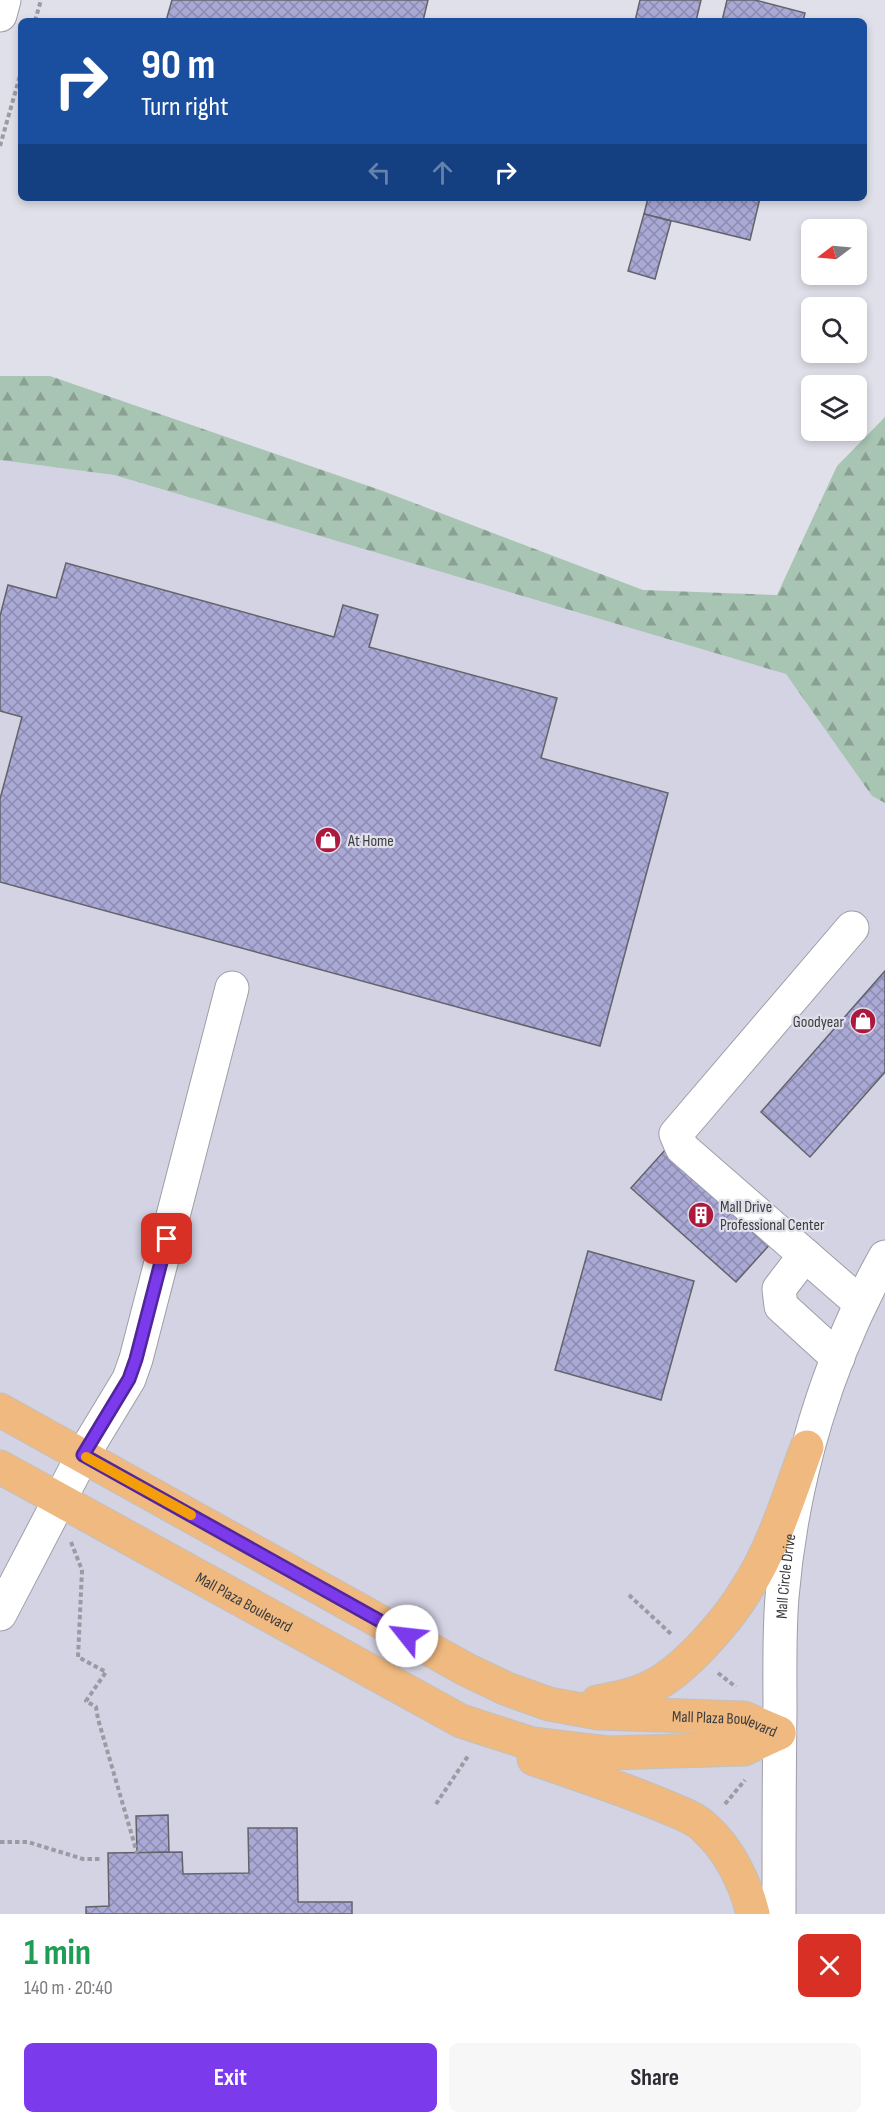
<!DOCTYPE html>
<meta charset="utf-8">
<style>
:root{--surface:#fff;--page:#f7f7f7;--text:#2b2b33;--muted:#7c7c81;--accent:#7c3aed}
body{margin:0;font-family:"Sofia Sans Condensed",sans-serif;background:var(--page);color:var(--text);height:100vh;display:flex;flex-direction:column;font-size:22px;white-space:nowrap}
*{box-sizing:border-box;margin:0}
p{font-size:20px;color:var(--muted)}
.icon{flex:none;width:33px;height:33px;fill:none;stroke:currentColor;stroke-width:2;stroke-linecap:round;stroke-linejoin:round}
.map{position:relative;height:1914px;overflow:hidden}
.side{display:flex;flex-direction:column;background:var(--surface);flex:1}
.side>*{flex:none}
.banner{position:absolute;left:18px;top:18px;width:849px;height:183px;border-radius:9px;box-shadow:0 3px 9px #0003;background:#1a4fa0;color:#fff;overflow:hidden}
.needle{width:39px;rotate:254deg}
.controls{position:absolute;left:801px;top:219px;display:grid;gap:12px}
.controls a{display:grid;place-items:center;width:66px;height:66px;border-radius:9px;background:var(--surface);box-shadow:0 3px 9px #0003;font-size:30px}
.pin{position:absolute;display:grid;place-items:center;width:51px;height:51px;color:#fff;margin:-26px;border-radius:12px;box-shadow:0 3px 9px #0006}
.me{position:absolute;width:66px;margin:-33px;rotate:299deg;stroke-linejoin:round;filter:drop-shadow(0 0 4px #0008)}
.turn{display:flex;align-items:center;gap:21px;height:126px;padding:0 24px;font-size:27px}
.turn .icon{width:78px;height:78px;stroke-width:2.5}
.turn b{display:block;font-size:42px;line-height:51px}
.lanes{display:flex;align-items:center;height:57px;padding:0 24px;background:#0003;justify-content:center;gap:30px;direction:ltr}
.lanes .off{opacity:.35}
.round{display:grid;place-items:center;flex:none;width:63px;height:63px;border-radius:9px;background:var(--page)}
.head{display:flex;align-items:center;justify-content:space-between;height:102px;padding:0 24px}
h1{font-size:36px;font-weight:700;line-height:45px;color:#1e9e55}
.primary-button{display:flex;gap:12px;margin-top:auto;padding:12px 24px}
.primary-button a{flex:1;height:69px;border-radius:9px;background:var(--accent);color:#fff;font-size:24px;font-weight:700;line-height:69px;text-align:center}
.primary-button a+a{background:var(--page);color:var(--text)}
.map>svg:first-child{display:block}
.built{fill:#d3d3e4}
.forest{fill:url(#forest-firs)}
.building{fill:url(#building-cross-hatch);stroke:#63636c;stroke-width:1.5}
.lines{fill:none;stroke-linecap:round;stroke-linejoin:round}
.minor-casing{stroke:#9e9ea8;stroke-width:35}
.major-casing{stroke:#c1c1c2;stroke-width:35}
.path{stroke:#9b9ba3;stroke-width:4;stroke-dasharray:4.5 3;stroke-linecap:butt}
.minor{stroke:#fff;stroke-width:33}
.major{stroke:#efb97f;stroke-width:33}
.route-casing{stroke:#51269a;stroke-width:15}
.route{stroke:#7c3aed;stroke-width:10}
.slow{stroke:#f59e0b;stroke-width:10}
.labels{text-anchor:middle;stroke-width:4.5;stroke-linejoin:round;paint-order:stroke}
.poi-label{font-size:16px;fill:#3c3c40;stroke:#e0e0ea;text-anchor:start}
.street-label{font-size:16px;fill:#3c3c40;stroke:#e0e0ea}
</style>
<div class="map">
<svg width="885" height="1914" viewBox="0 0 885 1914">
<defs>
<pattern id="forest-firs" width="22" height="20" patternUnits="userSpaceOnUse" patternTransform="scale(1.5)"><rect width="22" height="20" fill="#a8c4b2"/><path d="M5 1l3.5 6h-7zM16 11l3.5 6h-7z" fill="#8aa092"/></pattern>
<pattern id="building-cross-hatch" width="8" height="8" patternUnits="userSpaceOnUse" patternTransform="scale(1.5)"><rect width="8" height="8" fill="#aaa9d6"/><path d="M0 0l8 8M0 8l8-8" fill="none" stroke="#8c8baf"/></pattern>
</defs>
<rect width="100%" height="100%" fill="#e0e0ea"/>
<polygon class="built" points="0,460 114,475 786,674 872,796 885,803 885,1914 0,1914"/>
<polygon class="forest" points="0,376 50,376 380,490 643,590 777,595 837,466 885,417 885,803 872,796 786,674 114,475 0,460"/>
<g class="building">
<polygon points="172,0 428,0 423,21 166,21"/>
<polygon points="640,0 701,0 696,21 635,21"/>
<polygon points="727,0 755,0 805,13 803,21 722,21"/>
<polygon points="648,198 760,198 750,240 644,214"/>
<polygon points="644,214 671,221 655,279 628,271"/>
<polygon points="66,563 334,637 343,605 378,615 369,647 557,698 541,758 668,793 600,1046 0,882 0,799 22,717 0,711 0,616 8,585 56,598"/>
<polygon points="885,971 885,1072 810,1157 761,1112"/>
<polygon points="666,1149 771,1243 736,1282 631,1188"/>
<polygon points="588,1251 694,1281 661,1400 555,1370"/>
<polygon points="168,1815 169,1852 137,1853 136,1816"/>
<polygon points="248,1828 297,1828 298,1902 352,1902 352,1914 86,1914 86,1907 109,1906 108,1853 182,1852 183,1874 249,1873"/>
</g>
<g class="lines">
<defs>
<g id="minor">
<polyline points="0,15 4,0"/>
<polyline points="852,928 676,1134 682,1148 860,1303"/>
<polyline points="805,1255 779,1289 781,1306 838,1358"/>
<polyline points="0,1614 83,1455 129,1379 136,1359 232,988"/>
<path id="s1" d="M779 1914C779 1846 779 1778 780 1710 780 1673 779 1634 782 1597 792 1478 827 1361 885 1257"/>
</g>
<g id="major">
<path id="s2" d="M0 1410 467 1670 507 1689 549 1704 598 1713 744 1718 779 1733"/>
<path id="s3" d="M0 1467 461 1721 532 1744 608 1753 744 1749 779 1733"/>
<path d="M597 1702C614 1699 630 1696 646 1689 668 1680 687 1662 704 1644 719 1628 734 1610 746 1590 774 1547 789 1495 807 1447"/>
<path d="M534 1759C578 1774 621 1788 664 1806 677 1812 694 1817 704 1827 729 1849 745 1882 753 1914"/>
</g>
</defs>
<use href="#minor" class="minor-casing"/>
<use href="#major" class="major-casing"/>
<g class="path">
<polyline points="35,21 41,0"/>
<polyline points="0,146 21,72"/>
<polyline points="71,1542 82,1570 78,1657 106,1672 86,1701 96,1707 98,1719 137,1853"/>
<polyline points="629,1595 671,1634"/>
<polyline points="718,1673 736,1687"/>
<polyline points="436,1804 468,1756"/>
<polyline points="725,1804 745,1780"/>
<polyline points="0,1842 28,1842 83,1859 101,1859"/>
</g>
<use href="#minor" class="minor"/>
<use href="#major" class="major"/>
</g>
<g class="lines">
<defs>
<polyline id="route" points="167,1239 136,1359 129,1379 83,1455 407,1636"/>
</defs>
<use href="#route" class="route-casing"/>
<use href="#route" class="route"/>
<polyline class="slow" points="86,1457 191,1515"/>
</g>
<defs>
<symbol id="shop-disc" viewBox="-11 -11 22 22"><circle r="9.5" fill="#ad183f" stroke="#e0e0ea"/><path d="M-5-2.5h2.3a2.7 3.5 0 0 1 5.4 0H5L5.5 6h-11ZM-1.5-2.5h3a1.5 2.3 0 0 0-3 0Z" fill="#fff"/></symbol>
<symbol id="building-disc" viewBox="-11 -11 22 22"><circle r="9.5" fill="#ad183f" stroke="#e0e0ea"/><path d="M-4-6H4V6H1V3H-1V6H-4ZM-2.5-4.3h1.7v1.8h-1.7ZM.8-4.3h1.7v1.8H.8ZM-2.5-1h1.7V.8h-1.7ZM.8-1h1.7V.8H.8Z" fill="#fff"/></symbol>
</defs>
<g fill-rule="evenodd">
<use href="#shop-disc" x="313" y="825" width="30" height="30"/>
<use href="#shop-disc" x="848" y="1006" width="30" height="30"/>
<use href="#building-disc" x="686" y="1200" width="30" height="30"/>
</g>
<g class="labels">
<g class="poi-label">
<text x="348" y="846">At Home</text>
<text x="844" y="1027" text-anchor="end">Goodyear</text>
<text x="720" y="1212">Mall Drive<tspan x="720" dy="18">Professional Center</tspan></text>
</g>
<g class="street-label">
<text dy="6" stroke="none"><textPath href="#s1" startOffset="338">Mall Circle Drive</textPath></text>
<text dy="6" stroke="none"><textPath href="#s3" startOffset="279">Mall Plaza Boulevard</textPath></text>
<text dy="6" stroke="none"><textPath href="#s2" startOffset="801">Mall Plaza Boulevard</textPath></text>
</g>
</g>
</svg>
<div class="controls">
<a><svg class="needle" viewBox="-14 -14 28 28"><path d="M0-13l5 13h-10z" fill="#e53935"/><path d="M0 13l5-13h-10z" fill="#7c7c81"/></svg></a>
<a><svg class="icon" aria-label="search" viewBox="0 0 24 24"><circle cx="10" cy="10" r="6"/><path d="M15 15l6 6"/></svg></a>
<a><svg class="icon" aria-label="layers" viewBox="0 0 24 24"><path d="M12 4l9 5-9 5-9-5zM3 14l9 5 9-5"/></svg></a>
</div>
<div class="pin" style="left:167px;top:1239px;background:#d93025"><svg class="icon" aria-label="arrive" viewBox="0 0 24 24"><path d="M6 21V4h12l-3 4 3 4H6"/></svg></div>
<svg class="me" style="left:407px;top:1636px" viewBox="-20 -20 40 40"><circle r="19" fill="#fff"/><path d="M0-13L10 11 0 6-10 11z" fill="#7c3aed"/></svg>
<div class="banner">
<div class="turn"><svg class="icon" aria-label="right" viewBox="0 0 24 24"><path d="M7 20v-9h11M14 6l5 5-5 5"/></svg><div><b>90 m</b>Turn right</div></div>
<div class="lanes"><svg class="icon off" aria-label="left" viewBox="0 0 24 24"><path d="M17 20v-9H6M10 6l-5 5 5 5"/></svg><svg class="icon off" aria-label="ahead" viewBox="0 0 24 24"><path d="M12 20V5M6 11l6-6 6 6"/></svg><svg class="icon" aria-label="right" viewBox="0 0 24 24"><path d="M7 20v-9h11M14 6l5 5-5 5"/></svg></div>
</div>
</div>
<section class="side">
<div class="head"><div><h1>1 min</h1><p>140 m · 20:40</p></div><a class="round" style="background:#d93025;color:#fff"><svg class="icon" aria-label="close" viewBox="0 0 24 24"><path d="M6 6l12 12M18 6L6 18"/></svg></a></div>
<div class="primary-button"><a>Exit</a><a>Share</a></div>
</section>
